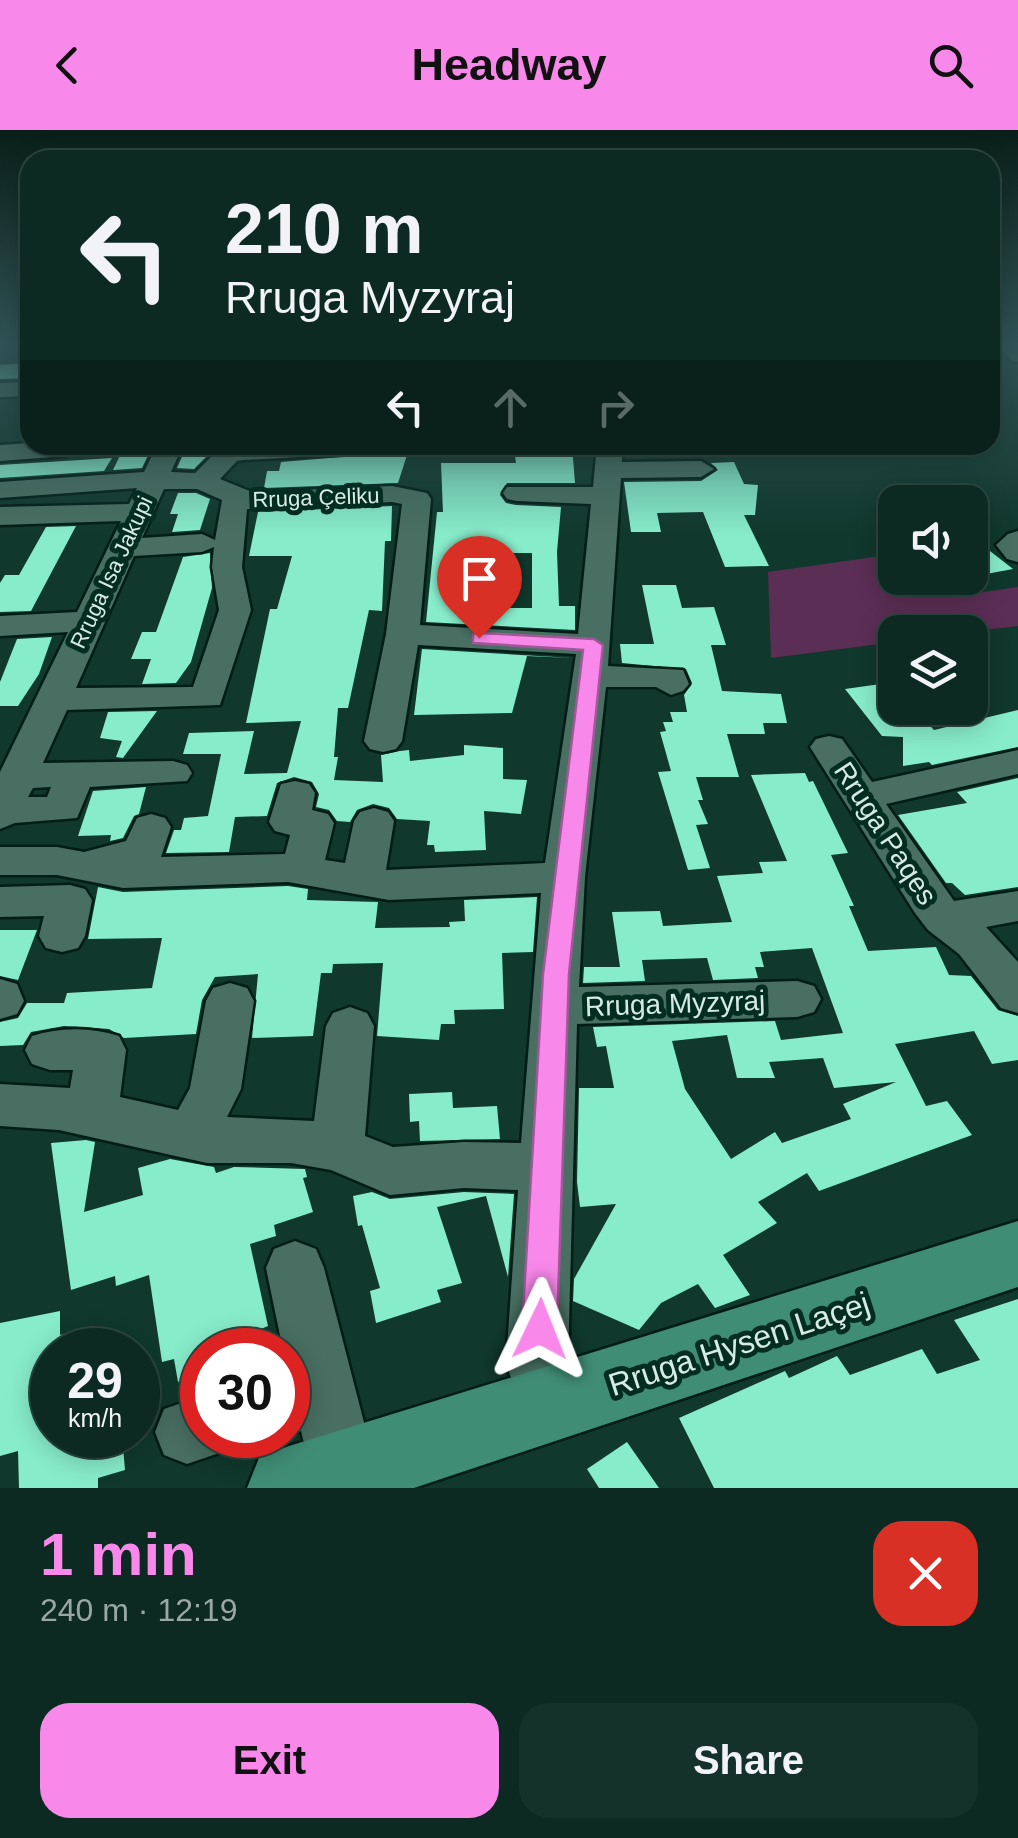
<!DOCTYPE html>
<meta charset="utf-8">
<style>
:root{--surface:#0c2a21;--page:#15322a;--text:#f1f3f6;--muted:#9aa7a5;--line:#2c463f;--accent:#f888ea}
body{margin:0;font-family:Arial,sans-serif;background:var(--page);color:var(--text);height:100vh;display:flex;flex-direction:column;font-size:38px;white-space:nowrap}
*{box-sizing:border-box;margin:0}
p{font-size:32px;color:var(--muted)}
.icon{flex:none;width:55px;height:55px;fill:none;stroke:currentColor;stroke-width:2;stroke-linecap:round;stroke-linejoin:round}
.map{position:relative;height:1358px;overflow:hidden}
.side{display:flex;flex-direction:column;background:var(--surface);flex:1}
.side>*{flex:none}
.banner{position:absolute;left:20px;top:20px;width:980px;height:305px;border-radius:30px;box-shadow:0 5px 25px #0003,0 0 0 2px var(--line);background:#0c2a21;color:var(--text);overflow:hidden}
.tools{position:absolute;left:878px;top:355px;display:grid;gap:20px}
.tools a{display:grid;place-items:center;width:110px;height:110px;border-radius:20px;background:var(--surface);box-shadow:0 5px 25px #0003,0 0 0 2px var(--line);font-size:50px}
.speed{position:absolute;left:30px;top:1198px;display:flex;gap:20px;font-size:50px;font-weight:700;text-align:center}
.speed>*{display:grid;place-content:center;width:130px;height:130px;border-radius:50%;background:var(--surface);box-shadow:0 5px 25px #0003,0 0 0 2px var(--line);line-height:1}
.speed small{font-size:25px;font-weight:400}
.speed .limit{border:15px solid #d22;background:#fff;color:#111}
.pin{position:absolute;display:grid;place-items:center;width:85px;height:85px;color:#fff;margin:-102px -42px;border-radius:50% 50% 50% 0;rotate:-45deg;box-shadow:0 0 10px #0007}
.pin .icon{rotate:45deg}
.me{position:absolute;width:110px;margin:-55px;rotate:2deg;stroke-linejoin:round;filter:drop-shadow(0 0 8px #0008)}
.turn{display:flex;align-items:center;gap:35px;height:210px;padding:0 40px;font-size:45px}
.turn .icon{width:130px;height:130px;stroke-width:2.5}
.turn b{display:block;font-size:70px;line-height:85px}
.lanes{display:flex;align-items:center;height:95px;padding:0 40px;background:#0003;justify-content:center;gap:50px;direction:ltr}
.lanes .off{opacity:.35}
.round{display:grid;place-items:center;flex:none;width:105px;height:105px;border-radius:30px;background:var(--page)}
.summary{display:flex;align-items:center;justify-content:space-between;height:170px;padding:0 40px}
h1{font-size:60px;font-weight:700;line-height:75px;color:var(--accent)}
.button{display:flex;gap:20px;margin-top:auto;padding:20px 40px}
.button a{flex:1;height:115px;border-radius:30px;background:var(--accent);color:#111;font-size:40px;font-weight:700;line-height:115px;text-align:center}
.button a+a{background:var(--page);color:var(--text)}
header{display:flex;justify-content:space-between;align-items:center;height:130px;padding:0 40px;background:var(--accent);color:#111;font-size:45px;font-weight:700}
.map>svg:first-child{display:block}
.green{fill:#5b2e55}
.building{fill:#87ecca;fill-rule:evenodd}
.lines{fill:none;stroke-linecap:round;stroke-linejoin:round}
.minor-casing{stroke:#011d15;stroke-width:5}
.major-casing{stroke:#011d15;stroke-width:5}
.minor{fill:#486f61;fill-rule:evenodd}
.major{fill:#408d75;fill-rule:evenodd}
.route{fill:#f888ea;stroke:#a15898;stroke-width:2.5}
.labels{text-anchor:middle;stroke-width:10;stroke-linejoin:round;paint-order:stroke}
.far-street-label{font-size:22px;fill:#d6ebe3;stroke:#042d22}
.street-label{font-size:28px;fill:#d6ebe3;stroke:#042d22}
.near-street-label{font-size:32px;fill:#d6ebe3;stroke:#042d22}
</style>
<header><svg class="icon" aria-label="back" viewBox="0 0 24 24"><path d="M15 5l-7 7 7 7"/></svg>Headway<svg class="icon" aria-label="search" viewBox="0 0 24 24"><circle cx="10" cy="10" r="6"/><path d="M15 15l6 6"/></svg></header>
<div class="map">
<svg width="1018" height="1358" viewBox="0 0 1018 1358">
<rect width="100%" height="100%" fill="#10382c"/>
<polygon class="green" points="895,424 895,448 951,448 970,464 1018,457 1018,496 968,502 895,502 895,512 771,528 768,442"/>
<g class="building">
<polygon points="30,233 30,248 0,249 0,235"/>
<polygon points="125,315 148,315 147,319 151,319 142,338 113,340"/>
<path d="M531 315H572L575 353H507L500 365 506 373 516 375 561 377 557 422 559 476H575V500L426 492 437 382H443L441 333H516L514 319H532ZM466 423H532V478H463Z"/>
<polygon points="186,318 215,318 194,339 177,338"/>
<polygon points="377,324 407,325 398,353 264,358 267,341 279,341 281,332"/>
<polygon points="112,328 104,341 0,348 0,335"/>
<polygon points="734,332 744,354 758,355 755,385 744,385 769,436 725,437 703,382 657,383 661,402 631,402 624,352 701,351 718,340 711,333"/>
<polygon points="178,363 196,363 210,369 200,400 172,402 178,384 170,384"/>
<polygon points="392,376 391,411 385,411 382,481 369,480 348,578 338,578 334,627 338,627 334,650 383,652 381,625 400,621 409,620 410,631 464,625 464,615 503,618 503,649 527,650 521,684 484,681 486,720 435,722 434,715 427,715 430,691 397,689 389,678 373,674 357,680 350,692 337,691 329,680 316,677 319,664 312,652 294,647 277,653 267,686 235,687 229,722 166,723 174,700 181,700 184,688 208,686 221,624 183,624 189,603 254,601 244,644 287,643 301,591 246,593 270,479 277,479 292,426 249,426 258,382"/>
<polygon points="76,396 31,481 0,482 0,453 5,445 19,445 46,397"/>
<polygon points="990,421 1013,439 970,447 970,424"/>
<polygon points="210,423 212,458 191,532 176,553 142,554 151,529 131,529 142,502 156,502 183,427"/>
<polygon points="642,455 676,455 682,478 714,477 726,515 711,515 722,561 781,564 787,593 763,593 765,604 727,604 739,647 696,647 703,670 698,670 708,694 696,695 710,738 688,740 658,642 671,641 660,602 666,601 663,592 673,592 670,582 687,582 684,565 692,553 686,539 622,533 620,514 654,514"/>
<polygon points="52,507 39,544 18,576 0,576 0,552 17,509"/>
<polygon points="422,519 572,528 527,526 512,583 414,585"/>
<polygon points="895,552 895,578 914,578 934,600 1018,580 1018,617 932,635 929,632 903,636 903,607 882,606 845,559"/>
<polygon points="157,581 123,628 116,627 122,611 100,608 108,582"/>
<path d="M805 643 809 652 813 651 848 723 831 725 854 776H849L868 821 936 817 949 845 971 846 998 880 1018 886V930L992 934 974 901 895 914 926 976 947 971 972 1005 819 1061 807 1043 758 1072 777 1093 723 1125 750 1165 715 1178 698 1154 661 1173 639 1200 573 1171 574 1149 616 1074 580 1077 577 1052 579 958H614L606 916 597 917 593 897 775 891 781 910 843 903 812 818 760 822 764 837H755L758 848 713 850 707 828 642 830 645 851 583 853 584 837H620L612 782 660 781 663 796 732 792 717 746 763 743 759 732 787 731 751 645ZM727 905 737 948H775L769 932 823 928 834 958 896 952 843 974 851 989 782 1013 775 1002 731 1029 685 959 672 911Z"/>
<polygon points="1018,648 1018,757 965,765 952,753 946,753 898,685 967,673 957,662"/>
<polygon points="146,657 139,684 134,686 123,708 110,711 111,705 78,706 93,661"/>
<polygon points="288,756 308,759 307,770 378,772 375,798 450,797 449,792 465,791 464,770 537,767 533,822 502,823 504,879 454,880 455,894 441,894 439,910 377,906 383,833 333,834 332,843 321,843 313,906 252,908 258,844 215,847 202,870 196,904 124,908 109,899 64,896 31,902 23,915 0,916 0,892 18,888 27,873 64,873 67,863 152,858 162,808 88,809 98,757 123,762"/>
<polygon points="0,800 37,800 18,850 0,846"/>
<polygon points="452,962 453,978 497,976 500,1009 420,1011 419,991 410,992 409,964"/>
<polygon points="86,1010 95,1012 84,1082 143,1065 138,1038 170,1029 214,1037 216,1043 234,1037 305,1039 307,1047 303,1048 313,1082 274,1095 276,1106 250,1114 268,1196 254,1202 259,1220 202,1220 202,1244 178,1252 174,1229 162,1232 149,1145 116,1156 115,1146 71,1160 51,1013"/>
<polygon points="372,1062 390,1069 464,1062 514,1064 508,1147 486,1066 437,1077 462,1153 437,1160 441,1172 376,1193 370,1161 380,1158 362,1095 358,1096 353,1066"/>
<polygon points="1018,1169 1018,1358 714,1358 679,1288 785,1241 789,1248 837,1226 850,1245 922,1219 937,1244 980,1230 954,1190"/>
<polygon points="60,1181 60,1205 94,1196 95,1220 52,1220 52,1305 97,1305 97,1312 122,1305 125,1340 98,1348 98,1358 19,1358 18,1321 0,1326 0,1193"/>
<polygon points="627,1312 659,1358 599,1358 587,1339"/>
</g>
<g class="lines">
<defs>
<g id="minor">
<polygon points="998,215 1018,215 1018,232 1010,230"/>
<polygon points="30,252 30,266 0,267 0,253"/>
<polygon points="30,313 77,315 79,318 66,326 0,331 0,315"/>
<path d="M157 315H183L171 342 195 343 218 320 241 315H385L372 323 244 330 237 331 220 349 252 362 392 356 427 363 431 369 420 495 578 504 591 374 517 371 507 369 503 363 507 357H593L597 315H623L622 332 701 331 714 339 701 347 621 348 608 536 683 540 689 554 683 561 671 565 656 557H606L585 747 579 857 797 851 814 856 821 869 814 882 797 887 577 894 568 1233 581 1275 571 1297 549 1307 527 1297 506 1233 518 1060 464 1058 390 1065 331 1040 291 1033H207L59 1000 0 996V954L70 958 73 940H50L32 934 25 920 32 906C60 897 91 897 119 906L126 920 120 967 178 980 190 958 206 871 213 858 230 853 247 858 254 871 241 959 227 987 314 991 326 896 333 883 350 877 367 883 374 896 365 1006 393 1017 464 1012 521 1013 541 763 389 770 288 752 123 758 57 745H0V717H57L84 722 126 711 137 688 151 684 165 688 171 697 161 727 285 724 290 705 275 701 269 692 281 654 295 651 309 654 315 663 312 680 328 684 334 693 325 730 345 733 354 691 360 682 374 678 388 682 394 691 386 740 545 733 576 524 418 515 402 611 396 619 383 622 370 619 364 611 386 504 402 374 392 372 247 379 242 437 251 480 220 575 67 580 43 633 173 631 187 635 192 643 187 651 90 657 77 688 15 693 0 699V642L68 502 0 506V486L77 482 121 391 0 395V377L129 374 137 358 0 368V352L144 342ZM164 359H197L222 370 215 410 202 404 142 408ZM214 417 212 437 219 480 193 557 76 558 134 426 202 422ZM51 657 47 667H28L33 658Z"/>
<polygon points="1018,401 1018,432 1007,429 996,415 1008,404"/>
<polygon points="829,606 842,609 872,652 1018,620 1018,644 886,674 954,771 1018,761 1018,791 986,797 1018,832 1018,883 1001,878 959,824 928,800 915,783 810,617 816,609"/>
<polygon points="70,755 85,759 92,770 85,806 78,818 62,822 46,818 39,806 44,786 0,787 0,757"/>
<polygon points="0,849 17,854 24,871 17,884 0,889"/>
<polygon points="295,1111 316,1119 324,1138 381,1358 315,1358 301,1301 288,1305 288,1220 283,1220 266,1138 274,1119"/>
<polygon points="202,1266 202,1305 231,1305 225,1321 187,1334 164,1325 155,1302 164,1279"/>
</g>
<polygon id="major" points="1018,1091 1018,1157 414,1358 247,1358 259,1328 289,1316"/>
</defs>
<use href="#minor" class="minor-casing"/>
<use href="#major" class="major-casing"/>
<use href="#minor" class="minor"/>
<use href="#major" class="major"/>
</g>
<linearGradient id="sky" x2="0" y2="1"><stop stop-color="#091f18"/><stop offset="0.53" stop-color="#315356"/><stop offset="1" stop-color="#315356" stop-opacity="0"/></linearGradient>
<rect width="1018" height="405" fill="url(#sky)"/>
<polygon class="route" points="479,503 594,509 603,515 569,844 557,1199 552,1211 540,1216 527,1211 522,1199 543,844 583,520 473,513 473,504"/>
<g class="labels">
<g class="far-street-label">
<text transform="translate(316 367) rotate(-2)" y="8">Rruga Çeliku</text>
<text transform="translate(111 442) rotate(-65)" y="8">Rruga Isa Jakupi</text>
</g>
<g class="street-label">
<text transform="translate(886 703) rotate(57)" y="10">Rruga Paqes</text>
<text transform="translate(675 873) rotate(-2)" y="10">Rruga Myzyraj</text>
</g>
<g class="near-street-label">
<text transform="translate(739 1214) rotate(-18)" y="11">Rruga Hysen Laçej</text>
</g>
</g>
</svg>
<div class="tools">
<a><svg class="icon" aria-label="sound" viewBox="0 0 24 24"><path d="M4 9h4l5-4v14l-5-4H4zM17 9q2 3 0 6"/></svg></a>
<a><svg class="icon" aria-label="layers" viewBox="0 0 24 24"><path d="M12 4l9 5-9 5-9-5zM3 14l9 5 9-5"/></svg></a>
</div>
<div class="speed"><div>29<small>km/h</small></div><div class="limit">30</div></div>
<div class="pin" style="left:479px;top:508px;background:#d93025"><svg class="icon" aria-label="arrive" viewBox="0 0 24 24"><path d="M6 21V4h12l-3 4 3 4H6"/></svg></div>
<svg class="me" style="left:540px;top:1199px" viewBox="-20 -20 40 40"><path d="M0-17L14 15 0 8-14 15z" fill="#f888ea" stroke="#fff" stroke-width="4"/></svg>
<div class="banner">
<div class="turn"><svg class="icon" aria-label="left" viewBox="0 0 24 24"><path d="M17 20v-9H6M10 6l-5 5 5 5"/></svg><div><b>210 m</b>Rruga Myzyraj</div></div>
<div class="lanes"><svg class="icon" aria-label="left" viewBox="0 0 24 24"><path d="M17 20v-9H6M10 6l-5 5 5 5"/></svg><svg class="icon off" aria-label="ahead" viewBox="0 0 24 24"><path d="M12 20V5M6 11l6-6 6 6"/></svg><svg class="icon off" aria-label="right" viewBox="0 0 24 24"><path d="M7 20v-9h11M14 6l5 5-5 5"/></svg></div>
</div>
</div>
<section class="side">
<div class="summary"><div><h1>1 min</h1><p>240 m · 12:19</p></div><a class="round" style="background:#d93025;color:#fff"><svg class="icon" aria-label="close" viewBox="0 0 24 24"><path d="M6 6l12 12M18 6L6 18"/></svg></a></div>
<div class="button"><a>Exit</a><a>Share</a></div>
</section>
